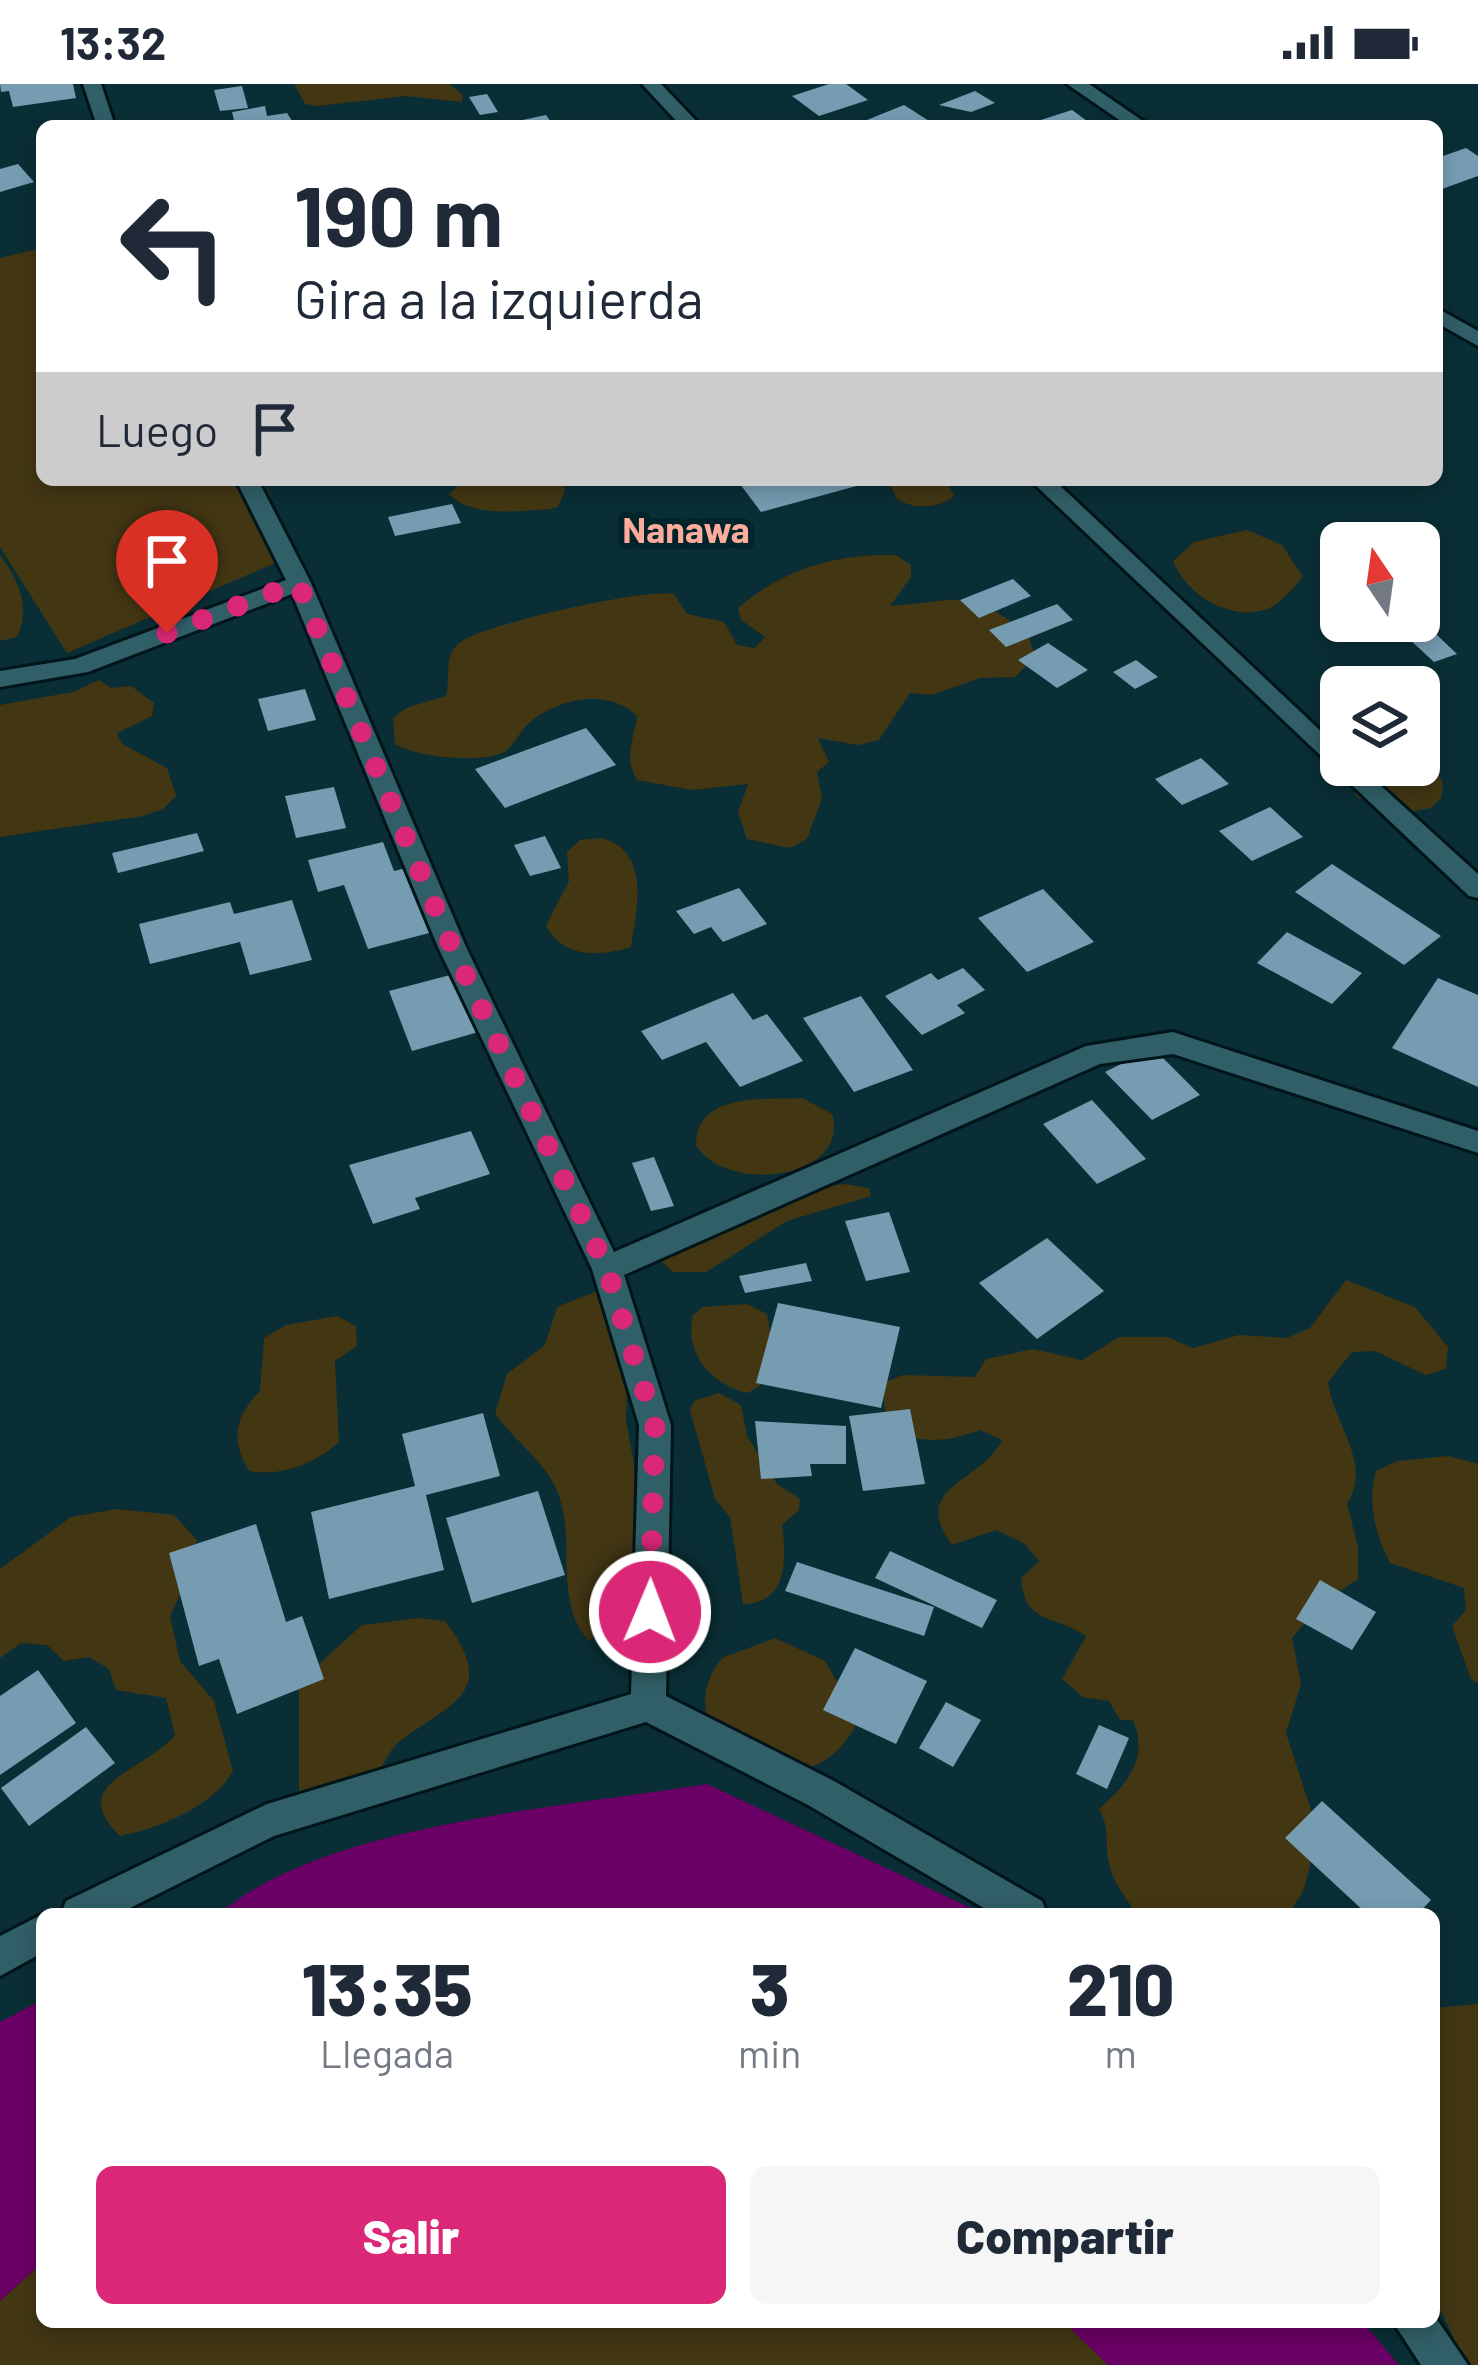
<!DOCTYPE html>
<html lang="es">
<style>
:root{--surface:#fff;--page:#f6f6f7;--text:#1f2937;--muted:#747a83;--accent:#db2777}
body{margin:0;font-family:Barlow,sans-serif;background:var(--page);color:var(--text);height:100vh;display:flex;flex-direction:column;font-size:45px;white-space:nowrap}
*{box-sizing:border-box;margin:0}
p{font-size:39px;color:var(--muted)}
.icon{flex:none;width:66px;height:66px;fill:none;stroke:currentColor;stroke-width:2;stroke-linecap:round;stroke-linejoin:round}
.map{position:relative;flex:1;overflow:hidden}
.sheet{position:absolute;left:36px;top:1824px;width:1404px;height:420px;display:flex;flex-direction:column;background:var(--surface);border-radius:18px;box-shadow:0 6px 18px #0003}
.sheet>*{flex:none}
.top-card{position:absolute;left:36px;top:36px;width:1407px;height:366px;border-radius:18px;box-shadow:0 6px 18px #0003;background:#fff;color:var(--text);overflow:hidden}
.needle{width:78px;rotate:347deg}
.buttons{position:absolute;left:1320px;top:438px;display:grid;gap:24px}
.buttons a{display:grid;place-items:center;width:120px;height:120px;border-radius:18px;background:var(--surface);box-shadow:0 6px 18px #0003;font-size:60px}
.pin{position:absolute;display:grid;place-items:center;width:102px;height:102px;color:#fff;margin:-123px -51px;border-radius:50% 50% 50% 0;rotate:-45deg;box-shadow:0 0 12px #0007}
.pin .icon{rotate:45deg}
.me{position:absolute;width:132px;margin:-66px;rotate:1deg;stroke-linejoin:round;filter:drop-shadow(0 0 9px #0008)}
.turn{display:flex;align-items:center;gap:42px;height:252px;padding:0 60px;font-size:54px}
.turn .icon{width:156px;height:156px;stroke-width:2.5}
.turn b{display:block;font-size:84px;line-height:102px}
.then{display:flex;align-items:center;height:114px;padding:0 60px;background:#0003;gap:24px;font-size:45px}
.eta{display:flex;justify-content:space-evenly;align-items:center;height:204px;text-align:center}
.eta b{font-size:72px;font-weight:800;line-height:84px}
.primary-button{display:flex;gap:24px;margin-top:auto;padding:24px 60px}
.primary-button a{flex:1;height:138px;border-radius:18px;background:var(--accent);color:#fff;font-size:48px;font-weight:800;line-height:138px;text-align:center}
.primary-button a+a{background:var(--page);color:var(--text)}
.status{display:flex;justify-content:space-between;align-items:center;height:84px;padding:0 60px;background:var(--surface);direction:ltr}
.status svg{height:33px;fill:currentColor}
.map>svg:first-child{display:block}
.green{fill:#423613}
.water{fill:#6a0065}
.building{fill:#759cb1}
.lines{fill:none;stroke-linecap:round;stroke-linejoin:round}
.minor-casing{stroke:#001519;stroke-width:6}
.minor{fill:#315f67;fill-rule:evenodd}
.route{stroke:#db2777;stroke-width:21;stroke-dasharray:0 37.8}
.labels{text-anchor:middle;stroke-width:12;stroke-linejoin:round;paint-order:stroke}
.far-quarter-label{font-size:36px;font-weight:bold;fill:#fdab9b;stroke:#00242a}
</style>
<div class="status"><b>13:32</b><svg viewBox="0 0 49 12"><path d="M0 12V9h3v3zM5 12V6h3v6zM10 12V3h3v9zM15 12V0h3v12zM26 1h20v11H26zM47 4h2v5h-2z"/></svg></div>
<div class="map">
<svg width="1478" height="2281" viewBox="0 0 1478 2281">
<rect width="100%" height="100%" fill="#0a2e35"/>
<g class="green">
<polygon points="294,0 449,0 463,11 462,18 406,12 318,22 305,20"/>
<polygon points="42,164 42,396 263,396 296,470 67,569 0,463 0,174"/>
<path d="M465 396H561L565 406 558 423 550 425C519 427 472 434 449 410Z"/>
<path d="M889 396H946L954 412C939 425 912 426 896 414Z"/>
<path d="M1247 446 1282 461 1303 493C1293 504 1281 520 1267 525 1229 538 1186 510 1173 477L1194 458Z"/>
<path d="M0 471C18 495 31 523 17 553L0 557Z"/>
<path d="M896 471 911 481V493L890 522C964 517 964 502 1028 550L1035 573 1015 593 980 594 932 611 910 609 879 656 858 661 818 654 829 678 817 688 822 714 807 755 790 764 747 755 738 728 748 700 692 706 637 696C623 671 634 657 637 632 608 603 556 615 528 640 520 647 513 663 504 668 481 680 416 673 395 660L393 634 406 624 446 612C451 594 443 574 458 560 478 541 648 503 674 510L687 530 724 538 737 561 755 564 765 553 741 536 738 524C785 484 835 470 896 471Z"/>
<polygon points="99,596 111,604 131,602 154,619 152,632 117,649 122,660 167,684 176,712 163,725 143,732 0,753 0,621 73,608"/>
<polygon points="1341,607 1341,681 1419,681 1419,676 1438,687 1443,700 1441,714 1431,724 1390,731 1356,712 1346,686 1330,677 1313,652 1321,643 1320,629"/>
<path d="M601 754C650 766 638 823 631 863 598 873 564 874 546 842L569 797 567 768 580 756Z"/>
<path d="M802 1014 832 1030C851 1096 726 1111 696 1061 696 1008 764 1016 802 1014Z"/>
<polygon points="844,1100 869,1104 871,1112 787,1137 706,1188 673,1188 658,1174 796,1107"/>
<path d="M1346 1196 1415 1223 1448 1263 1446 1285 1426 1291 1375 1267 1352 1268 1328 1298C1334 1342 1373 1378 1347 1420L1358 1463V1495L1321 1520 1292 1554 1301 1600 1286 1649 1311 1726 1310 1782 1303 1807 1289 1830H1137C1125 1813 1111 1796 1108 1775 1105 1754 1110 1745 1099 1725 1128 1699 1149 1675 1133 1636H1120L1109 1617 1083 1613 1062 1595 1086 1552C1054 1530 1025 1542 1021 1494L1039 1477 1025 1460 996 1446 952 1461C909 1402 981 1399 1002 1356L980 1346C947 1358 919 1362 889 1342L880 1300 903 1291 975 1293 986 1275 1033 1265 1082 1276 1119 1253H1167L1193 1264 1239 1251 1287 1254 1310 1244Z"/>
<path d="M602 1205 627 1295 626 1336 634 1380V1495L609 1538 589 1557C553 1517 576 1461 559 1412 548 1379 515 1358 495 1330L507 1290 545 1261 557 1223Z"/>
<path d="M747 1220 767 1230 772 1258 766 1298 748 1309C710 1300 684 1269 693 1231L703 1223Z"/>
<path d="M337 1232 356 1242 357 1262 335 1277 339 1358C315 1380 280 1393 249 1387 230 1356 235 1332 260 1307L264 1254 286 1241Z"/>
<path d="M719 1309 741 1321 747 1352 777 1400 800 1415 799 1426 782 1441C787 1475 787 1520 743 1520L730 1433 715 1415 690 1326 694 1317Z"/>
<path d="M1448 1372 1478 1380V1599L1471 1595 1452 1542 1466 1526 1464 1504 1390 1479C1375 1449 1367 1419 1376 1387L1397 1377Z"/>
<path d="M117 1425 174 1431 197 1456 194 1480 170 1532 180 1577 214 1617 233 1687C214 1722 158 1745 120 1752 65 1699 144 1688 175 1651L166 1614 116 1606 109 1585 89 1573 64 1577 47 1561 21 1559 0 1574V1485L71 1433Z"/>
<path d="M418 1534 445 1537C501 1610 449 1619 399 1658 387 1667 383 1688 371 1695 351 1706 321 1710 299 1717V1598L362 1541Z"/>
<path d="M775 1554 825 1577 858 1634C851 1657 823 1688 795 1684 769 1680 734 1653 710 1641 700 1616 706 1595 722 1574Z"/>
<polygon points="1478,1920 1478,2281 1467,2281 1434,2213 1434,1924"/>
<polygon points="42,2179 42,2238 1064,2238 1108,2281 0,2281 0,2217"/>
</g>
<g class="water">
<path d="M707 1700 984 1830H219C325 1739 567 1723 707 1700Z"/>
<polygon points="42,1916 42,2179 0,2217 0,1938"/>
<polygon points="1064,2238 1363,2238 1399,2281 1108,2281"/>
</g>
<g class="building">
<polygon points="0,0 73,0 76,14 13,23 9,7 1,8"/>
<polygon points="829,0 846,0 868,16 819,32 792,12"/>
<polygon points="242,2 248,24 220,27 214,6"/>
<polygon points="975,7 995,19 971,28 939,21"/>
<polygon points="487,10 498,28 480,31 469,13"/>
<polygon points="904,21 937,42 852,42"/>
<polygon points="265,22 267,32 287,29 294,40 235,40 232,28"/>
<polygon points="1072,26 1094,42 1025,42 1025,41"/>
<polygon points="546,31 554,42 503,42 503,40"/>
<polygon points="1466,64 1478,72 1478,92 1442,105 1437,101 1437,74"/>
<polygon points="18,80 34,98 0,108 0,85"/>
<polygon points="737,396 874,396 875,397 761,428"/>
<polygon points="452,420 461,439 395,452 388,433"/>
<polygon points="1013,495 1031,512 979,534 960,516"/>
<polygon points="1057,520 1073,536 1006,563 989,546"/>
<polygon points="1419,534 1457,570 1434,578 1395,542"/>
<polygon points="1048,559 1088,586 1057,604 1018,576"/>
<polygon points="1136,576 1158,593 1135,605 1113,588"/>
<polygon points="305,605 316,636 268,647 258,615"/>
<polygon points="586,644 616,681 505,724 475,685"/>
<polygon points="1201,674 1229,700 1182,721 1155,695"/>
<polygon points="334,703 346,744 296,754 285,712"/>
<polygon points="1270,723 1303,753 1252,777 1219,747"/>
<polygon points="197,749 204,767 118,789 112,769"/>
<polygon points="545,752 561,784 530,792 514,761"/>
<polygon points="383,758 394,787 411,783 437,847 368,865 344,801 318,808 308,776"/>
<polygon points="1332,780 1441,852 1404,881 1295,808"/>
<polygon points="739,804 767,840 723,858 711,843 694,850 676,827"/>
<polygon points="1043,805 1094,858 1027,888 978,834"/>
<polygon points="292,816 312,876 250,891 240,858 150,880 139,840 230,818 234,830"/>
<polygon points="1287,848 1362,889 1332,920 1257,879"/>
<polygon points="963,884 985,906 957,921 965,929 922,951 885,912 931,889 938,896"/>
<polygon points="458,889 482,947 412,967 389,907"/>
<polygon points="1438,894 1478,911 1478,1003 1392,964"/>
<polygon points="733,909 753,936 767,930 803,977 740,1003 706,958 662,976 641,947"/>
<polygon points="861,912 913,986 854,1008 803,934"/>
<polygon points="1153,964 1200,1011 1152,1036 1105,988"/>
<polygon points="1092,1016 1146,1075 1097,1100 1043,1040"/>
<polygon points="471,1047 490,1090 415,1114 420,1125 373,1140 349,1081"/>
<polygon points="654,1073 674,1122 651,1127 632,1079"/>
<polygon points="889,1128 910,1188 866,1197 845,1137"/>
<polygon points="1047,1154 1104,1207 1037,1255 979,1199"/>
<polygon points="806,1179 812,1197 745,1209 739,1192"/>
<polygon points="778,1219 900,1243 881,1324 756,1299"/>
<polygon points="910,1325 925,1400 863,1407 849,1332"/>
<polygon points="483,1329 500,1392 426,1411 444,1486 329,1515 311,1428 415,1402 402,1350"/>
<polygon points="755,1337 846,1342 846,1380 810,1380 812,1392 761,1395"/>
<polygon points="538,1407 565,1491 472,1519 446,1434"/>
<polygon points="256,1440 286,1538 302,1532 324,1595 237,1630 219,1575 199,1582 169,1469"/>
<polygon points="890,1467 997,1516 982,1544 875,1494"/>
<polygon points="797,1478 934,1523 924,1552 785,1507"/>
<polygon points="1320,1496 1376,1528 1352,1566 1296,1535"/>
<polygon points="855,1564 927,1597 896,1660 823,1626"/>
<polygon points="38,1586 76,1639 0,1691 0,1612"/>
<polygon points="946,1618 981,1636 953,1683 919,1664"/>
<polygon points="1099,1641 1129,1654 1107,1705 1076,1690"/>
<polygon points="86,1643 115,1679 29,1742 1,1704"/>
<polygon points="1322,1717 1431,1816 1418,1830 1367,1830 1285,1754"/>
</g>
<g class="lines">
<defs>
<g id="minor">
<polygon points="83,0 101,0 115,42 97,42"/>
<polygon points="642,0 661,0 701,42 681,42"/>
<polygon points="1067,0 1089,0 1150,42 1128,42"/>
<polygon points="1437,224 1478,247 1478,262 1437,239"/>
<polygon points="236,396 258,396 311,499 466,863 614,1168 1086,962 1173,948 1478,1047 1478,1069 1173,970 1100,980 624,1191 671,1341 666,1612 834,1697 1042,1817 1047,1830 994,1830 808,1721 646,1638 274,1752 118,1830 61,1830 66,1817 267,1720 631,1610 639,1341 592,1185 438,863 292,510 88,588 0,603 0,587 75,575 286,496"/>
<polygon points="1030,396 1054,396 1341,666 1341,681 1358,681 1478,790 1478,814 1469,812"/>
<polygon points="43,1830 42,1869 0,1892 0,1852"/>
<polygon points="1434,2231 1468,2281 1421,2281 1393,2238 1434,2238"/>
</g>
</defs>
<use href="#minor" class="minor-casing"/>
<use href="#minor" class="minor"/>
</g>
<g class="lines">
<polyline class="route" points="167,549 298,499 452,863 607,1185 655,1341 650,1528"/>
</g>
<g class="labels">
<g class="far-quarter-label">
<text x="686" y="459">Nanawa</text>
</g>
</g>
</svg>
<div class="buttons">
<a><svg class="needle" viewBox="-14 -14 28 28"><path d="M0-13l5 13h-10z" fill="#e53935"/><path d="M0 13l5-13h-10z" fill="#747a83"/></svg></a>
<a><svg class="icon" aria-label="layers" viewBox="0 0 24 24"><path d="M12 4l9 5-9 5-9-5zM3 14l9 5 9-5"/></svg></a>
</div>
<div class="pin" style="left:167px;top:549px;background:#d93025"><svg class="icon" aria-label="arrive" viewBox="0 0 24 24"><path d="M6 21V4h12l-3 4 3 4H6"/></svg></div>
<svg class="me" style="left:650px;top:1528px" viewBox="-20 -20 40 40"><circle r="17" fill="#db2777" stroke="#fff" stroke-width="3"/><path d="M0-11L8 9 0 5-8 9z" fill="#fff"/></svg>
<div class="top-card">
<div class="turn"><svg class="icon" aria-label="left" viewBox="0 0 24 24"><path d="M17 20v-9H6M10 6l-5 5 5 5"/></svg><div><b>190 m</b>Gira a la izquierda</div></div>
<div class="then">Luego<svg class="icon" aria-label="arrive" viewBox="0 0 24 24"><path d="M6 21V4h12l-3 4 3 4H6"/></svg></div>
</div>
<section class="sheet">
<div class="eta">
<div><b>13:35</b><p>Llegada</p></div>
<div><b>3</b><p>min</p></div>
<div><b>210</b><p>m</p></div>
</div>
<div class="primary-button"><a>Salir</a><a>Compartir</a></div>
</section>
</div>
